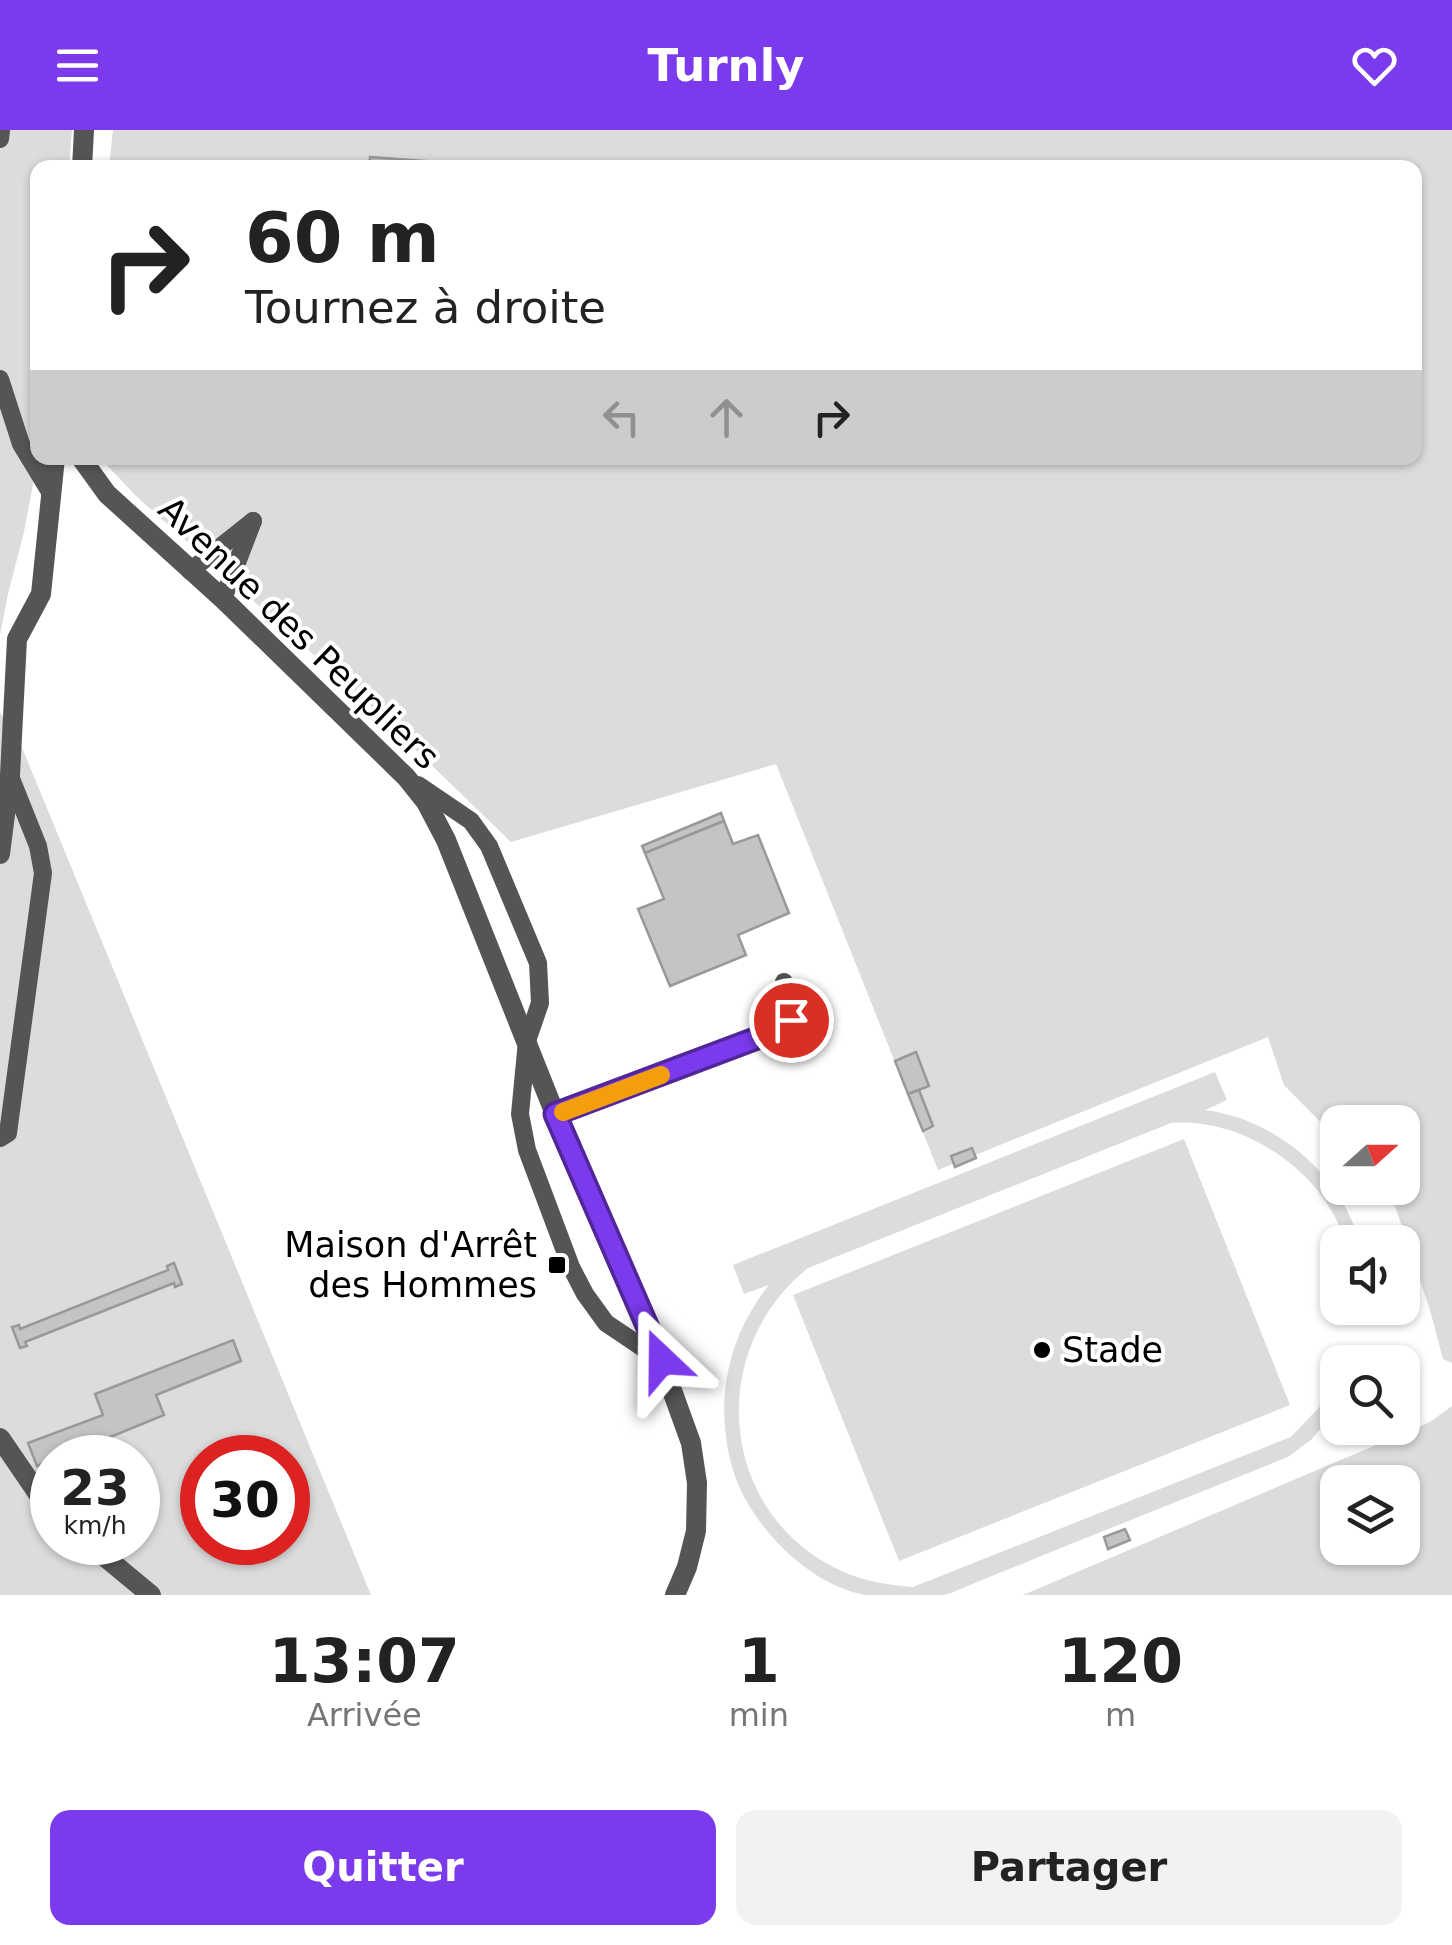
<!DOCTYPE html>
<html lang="fr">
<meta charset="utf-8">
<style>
:root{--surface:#fff;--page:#f2f2f2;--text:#222;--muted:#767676;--accent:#7c3aed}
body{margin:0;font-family:"DejaVu Sans",sans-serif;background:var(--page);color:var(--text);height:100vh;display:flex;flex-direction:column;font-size:38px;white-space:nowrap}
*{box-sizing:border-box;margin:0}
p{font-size:32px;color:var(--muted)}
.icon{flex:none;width:55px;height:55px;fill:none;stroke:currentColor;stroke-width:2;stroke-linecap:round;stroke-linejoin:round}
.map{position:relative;height:1465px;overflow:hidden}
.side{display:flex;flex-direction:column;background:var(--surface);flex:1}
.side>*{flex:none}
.top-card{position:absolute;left:30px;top:30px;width:1392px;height:305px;border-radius:20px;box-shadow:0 2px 8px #0004;background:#fff;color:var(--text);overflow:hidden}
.needle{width:65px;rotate:69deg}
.controls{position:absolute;left:1320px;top:975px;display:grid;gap:20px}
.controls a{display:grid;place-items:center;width:100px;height:100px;border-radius:20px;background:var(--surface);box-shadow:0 2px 8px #0004;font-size:50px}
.speed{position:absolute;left:30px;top:1305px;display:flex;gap:20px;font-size:50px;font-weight:700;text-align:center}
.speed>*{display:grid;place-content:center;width:130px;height:130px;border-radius:50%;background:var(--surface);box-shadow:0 2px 8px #0004;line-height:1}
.speed small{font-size:25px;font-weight:400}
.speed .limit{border:15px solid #d22;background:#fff;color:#111}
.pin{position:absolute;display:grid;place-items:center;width:85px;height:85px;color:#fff;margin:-42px;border:5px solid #fff;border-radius:50%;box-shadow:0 2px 10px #0007}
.me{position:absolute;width:110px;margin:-55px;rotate:337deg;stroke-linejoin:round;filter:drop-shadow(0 0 8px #0008)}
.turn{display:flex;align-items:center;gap:35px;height:210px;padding:0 50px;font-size:45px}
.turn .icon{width:130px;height:130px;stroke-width:2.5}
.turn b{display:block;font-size:70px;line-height:85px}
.lanes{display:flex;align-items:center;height:95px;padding:0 50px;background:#0003;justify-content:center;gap:50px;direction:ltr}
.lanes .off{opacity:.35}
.eta{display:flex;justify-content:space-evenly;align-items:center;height:170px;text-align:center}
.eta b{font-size:60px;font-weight:700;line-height:70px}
.primary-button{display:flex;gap:20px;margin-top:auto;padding:20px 50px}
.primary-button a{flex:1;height:115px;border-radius:20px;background:var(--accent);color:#fff;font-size:40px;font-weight:700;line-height:115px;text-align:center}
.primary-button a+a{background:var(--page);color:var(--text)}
header{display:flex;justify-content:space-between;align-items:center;height:130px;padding:0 50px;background:var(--accent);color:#fff;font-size:45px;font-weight:700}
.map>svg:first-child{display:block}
.green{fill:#dcdcdc;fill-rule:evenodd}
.building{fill:#c4c4c4;stroke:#999;stroke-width:2.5}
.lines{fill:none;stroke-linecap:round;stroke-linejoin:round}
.service{stroke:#555;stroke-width:18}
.minor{stroke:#555;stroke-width:20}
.route-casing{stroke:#51269a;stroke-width:25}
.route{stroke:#7c3aed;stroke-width:18}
.slow{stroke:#f59e0b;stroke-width:18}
.poi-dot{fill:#000;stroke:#fff;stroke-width:4}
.labels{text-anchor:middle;stroke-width:8;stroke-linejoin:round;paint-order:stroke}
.street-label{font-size:35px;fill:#000;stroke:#fff}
.poi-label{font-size:35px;fill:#000;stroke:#fff;text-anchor:end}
</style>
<header><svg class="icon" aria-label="menu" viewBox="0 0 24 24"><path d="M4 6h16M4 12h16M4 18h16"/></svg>Turnly<svg class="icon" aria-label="heart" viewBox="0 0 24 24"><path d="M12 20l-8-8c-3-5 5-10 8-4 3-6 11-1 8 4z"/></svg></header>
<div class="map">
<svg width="1452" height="1465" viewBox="0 0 1452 1465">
<rect width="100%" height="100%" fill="#fff"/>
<g class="green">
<polygon points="0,0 72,0 69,37 38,38 38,328 24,402 8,464 0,505"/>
<polygon points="113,0 1452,0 1452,1233 1443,1229 1430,1180 1395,1076 1381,1058 1402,1058 1402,992 1338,992 1337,1009 1284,955 1268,907 938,1040 776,634 511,712 363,569 136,366 100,328 1415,328 1415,38 109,37"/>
<path d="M0 583 16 603 371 1465H0ZM52 1328H138V1412H52ZM202 1328H288V1412H202Z"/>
<path d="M1215 942 1227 970 1205 980C1276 989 1340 1044 1360 1112H1345C1325 1042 1244 987 1171 993L808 1138C703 1222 719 1389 846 1443 867 1452 890 1455 913 1457L1291 1307 1324 1272 1337 1247 1336 1280 1312 1309 1288 1327C1206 1360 1123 1393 1041 1426 1018 1436 994 1445 970 1455 961 1458 952 1464 942 1465 926 1465 881 1465 866 1465 809 1456 749 1394 733 1340 714 1274 726 1209 769 1155L744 1164 733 1135Z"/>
<polygon points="1184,1009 1290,1275 899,1431 793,1165"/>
<path d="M1452 1276V1465H1023L1430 1292ZM1338 1352H1402V1418H1338Z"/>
</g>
<g class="building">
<polygon points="370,27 519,38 369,38"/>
<polygon points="721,683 724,691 645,723 642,716"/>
<polygon points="724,691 733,714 758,705 789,783 738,805 746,825 670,856 638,779 664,769 645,723"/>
<polygon points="916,922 929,956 908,964 895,931"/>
<polygon points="919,960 933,996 923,1001 908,964"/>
<polygon points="972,1018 976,1028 955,1037 951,1026"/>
<polygon points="174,1133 182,1154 175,1157 174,1153 25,1212 27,1216 20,1218 12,1197 19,1195 20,1199 168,1140 167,1136"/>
<polygon points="233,1210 241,1231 156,1265 164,1285 59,1328 52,1328 52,1330 37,1336 28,1313 103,1285 95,1264"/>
<polygon points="1125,1399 1130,1410 1108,1419 1104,1407"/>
</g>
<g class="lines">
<g class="service">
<polyline points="0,9 1,0"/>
<polyline points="0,249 21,314 52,365"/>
<polyline points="190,441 253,391"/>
<polyline points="223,469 253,391"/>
<polyline points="418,655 471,691 489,716 538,833 540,873 527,911 520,984 527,1020 571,1137 585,1164 606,1193 661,1230"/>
<polyline points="555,984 777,901 791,890 791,870 784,852"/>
<polyline points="0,1008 8,1003 43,743 38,716 10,646"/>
</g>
<g class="minor">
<polyline points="82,38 84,0"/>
<polyline points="81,328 107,364 223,469 406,647 426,672 446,710 555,984 661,1230 691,1313 697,1353 696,1401 687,1437 675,1465"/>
<polyline points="0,724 10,645 17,509 41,464 55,328"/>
<polyline points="0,1308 52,1384"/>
<polyline points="87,1412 151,1465"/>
</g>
</g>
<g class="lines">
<defs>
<polyline id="route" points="662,1230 555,984 776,901 791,890"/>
</defs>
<use href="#route" class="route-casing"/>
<use href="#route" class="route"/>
<polyline class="slow" points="563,982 661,945"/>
</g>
<g class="poi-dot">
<rect x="547" y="1125" width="20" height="20" rx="5"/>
<circle cx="1042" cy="1220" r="10"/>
</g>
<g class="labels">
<g class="street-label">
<text transform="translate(299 503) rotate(44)" y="12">Avenue des Peupliers</text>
</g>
<g class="poi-label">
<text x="537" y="1127">Maison d'Arrêt<tspan x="537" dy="40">des Hommes</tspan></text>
<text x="1062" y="1232" text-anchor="start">Stade</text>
</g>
</g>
</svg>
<div class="controls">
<a><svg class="needle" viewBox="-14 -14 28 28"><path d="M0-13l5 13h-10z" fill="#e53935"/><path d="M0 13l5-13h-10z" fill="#767676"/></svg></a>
<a><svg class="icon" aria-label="sound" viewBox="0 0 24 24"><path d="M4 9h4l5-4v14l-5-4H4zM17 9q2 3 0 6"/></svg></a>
<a><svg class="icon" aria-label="search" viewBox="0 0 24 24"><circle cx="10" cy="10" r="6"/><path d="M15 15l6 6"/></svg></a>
<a><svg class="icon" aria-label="layers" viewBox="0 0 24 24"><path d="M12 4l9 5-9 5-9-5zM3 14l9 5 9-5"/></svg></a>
</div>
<div class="speed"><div>23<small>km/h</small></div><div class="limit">30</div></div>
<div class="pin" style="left:791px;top:890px;background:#d93025"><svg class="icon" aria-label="arrive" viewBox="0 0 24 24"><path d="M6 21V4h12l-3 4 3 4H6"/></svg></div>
<svg class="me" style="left:662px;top:1230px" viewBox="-20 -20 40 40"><path d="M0-17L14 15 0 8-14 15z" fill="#7c3aed" stroke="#fff" stroke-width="4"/></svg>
<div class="top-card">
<div class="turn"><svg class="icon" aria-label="right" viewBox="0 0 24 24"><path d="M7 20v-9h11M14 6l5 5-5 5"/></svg><div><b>60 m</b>Tournez à droite</div></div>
<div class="lanes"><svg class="icon off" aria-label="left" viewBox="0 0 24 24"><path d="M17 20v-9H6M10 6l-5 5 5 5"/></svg><svg class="icon off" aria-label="ahead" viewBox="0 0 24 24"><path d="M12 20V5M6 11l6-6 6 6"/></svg><svg class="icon" aria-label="right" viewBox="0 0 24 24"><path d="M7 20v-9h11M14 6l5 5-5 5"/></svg></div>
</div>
</div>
<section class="side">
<div class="eta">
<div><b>13:07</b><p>Arrivée</p></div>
<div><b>1</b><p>min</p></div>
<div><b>120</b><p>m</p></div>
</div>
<div class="primary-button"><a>Quitter</a><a>Partager</a></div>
</section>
